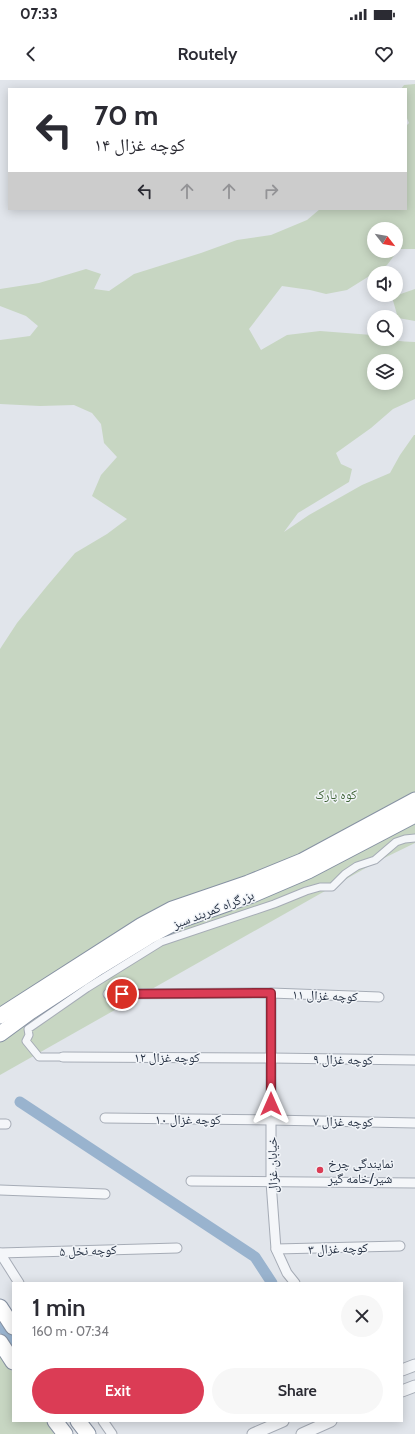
<!DOCTYPE html>
<meta charset="utf-8">
<style>
:root{--surface:#fff;--page:#f7f7f7;--text:#2b2b33;--muted:#7c7c81;--accent:#db3c55}
body{margin:0;font-family:Cabin,"Noto Naskh Arabic",sans-serif;background:var(--page);color:var(--text);height:100vh;display:flex;flex-direction:column;font-size:15px;white-space:nowrap}
*{box-sizing:border-box;margin:0}
p{font-size:13px;color:var(--muted)}
.icon{flex:none;width:22px;height:22px;fill:none;stroke:currentColor;stroke-width:2;stroke-linecap:round;stroke-linejoin:round}
.map{position:relative;flex:1;overflow:hidden}
.drawer{position:absolute;left:12px;top:1202px;width:391px;height:140px;display:flex;flex-direction:column;background:var(--surface);border-radius:0px;box-shadow:0 2px 10px #0003}
.drawer>*{flex:none}
.banner{position:absolute;left:8px;top:8px;width:399px;height:122px;border-radius:0px;box-shadow:0 2px 10px #0003;background:#fff;color:var(--text);overflow:hidden}
.needle{width:26px;rotate:121deg}
.buttons{position:absolute;left:367px;top:142px;display:grid;gap:8px}
.buttons a{display:grid;place-items:center;width:36px;height:36px;border-radius:50%;background:var(--surface);box-shadow:0 2px 10px #0003;font-size:20px}
.pin{position:absolute;display:grid;place-items:center;width:34px;height:34px;color:#fff;margin:-17px;border:2px solid #fff;border-radius:50%;box-shadow:0 1px 4px #0007}
.me{position:absolute;width:44px;margin:-22px;rotate:0deg;stroke-linejoin:round;filter:drop-shadow(0 0 3px #0008)}
.turn{display:flex;align-items:center;gap:14px;height:84px;padding:0 20px;font-size:18px}
.turn .icon{width:52px;height:52px;stroke-width:2.5}
.turn b{display:block;font-size:28px;line-height:34px}
.lanes{display:flex;align-items:center;height:38px;padding:0 20px;background:#0003;justify-content:center;gap:20px;direction:ltr}
.lanes .off{opacity:.35}
.round{display:grid;place-items:center;flex:none;width:42px;height:42px;border-radius:21px;background:var(--page)}
.overview{display:flex;align-items:center;justify-content:space-between;height:68px;padding:0 20px}
h1{font-size:24px;font-weight:600;line-height:30px}
.cta{display:flex;gap:8px;margin-top:auto;padding:8px 20px}
.cta a{flex:1;height:46px;border-radius:24px;background:var(--accent);color:#fff;font-size:16px;font-weight:600;line-height:46px;text-align:center}
.cta a+a{background:var(--page);color:var(--text)}
.status{display:flex;justify-content:space-between;align-items:center;height:28px;padding:0 20px;background:var(--surface);direction:ltr}
.status svg{height:11px;fill:currentColor}
header{display:flex;justify-content:space-between;align-items:center;height:52px;padding:0 20px;background:var(--surface);font-size:18px;font-weight:600}
.map>svg:first-child{display:block}
.green{fill:#c7d6c2;fill-rule:evenodd}
.lines{fill:none;stroke-linecap:round;stroke-linejoin:round}
.canal{stroke:#99b3ce;stroke-width:11}
.pedestrian-casing{stroke:#a6acb6;stroke-width:9}
.minor-casing{stroke:#a6acb6;stroke-width:11}
.tertiary-casing{stroke:#a6acb6;stroke-width:13}
.trunk-casing{stroke:#8792a3;stroke-width:17}
.pedestrian{stroke:#f4f6f9;stroke-width:7}
.minor{stroke:#f4f6f9;stroke-width:9}
.tertiary{stroke:#f4f6f9;stroke-width:11}
.trunk{stroke:#fff;stroke-width:15}
.route-casing{stroke:#8e2737;stroke-width:10}
.route{stroke:#db3c55;stroke-width:7}
.poi-dot{fill:#db3c55;stroke:#f1f4f8;stroke-width:1.5}
.labels{text-anchor:middle;stroke-width:3;stroke-linejoin:round;paint-order:stroke}
.park-label{font-size:13px;fill:#3d6234;stroke:#f1f4f8}
.street-label{font-size:13px;fill:#283345;stroke:#f1f4f8}
.poi-label{font-size:13px;fill:#283345;stroke:#f1f4f8;text-anchor:start}
</style>
<div class="status"><b>07:33</b><svg viewBox="0 0 49 12"><path d="M0 12V9h3v3zM5 12V6h3v6zM10 12V3h3v9zM15 12V0h3v12zM26 1h20v11H26zM47 4h2v5h-2z"/></svg></div>
<header><svg class="icon" aria-label="back" viewBox="0 0 24 24"><path d="M15 5l-7 7 7 7"/></svg>Routely<svg class="icon" aria-label="heart" viewBox="0 0 24 24"><path d="M12 20l-8-8c-3-5 5-10 8-4 3-6 11-1 8 4z"/></svg></header>
<div class="map">
<svg width="415" height="1354" viewBox="0 0 415 1354">
<rect width="100%" height="100%" fill="#e1e5eb"/>
<g class="green">
<path d="M415 4V169H399L387 185 347 210 326 214 310 210 282 206 249 249 261 270 287 255 320 251 372 255H374V259C388 259 401 262 415 262V319L393 329 371 348 336 373 341 384 352 389 349 402 298 433 284 452 309 435 362 405 390 393 400 375 414 355H415V763L378 781 0 995V569L17 543 47 506 75 473 107 454 127 439 92 416 101 395 117 377 104 363 101 344 92 333 74 325 40 326 0 324V260L30 256 38 246 26 236 0 226V209L39 203 86 189 101 194 94 209 109 211 134 194 201 173 237 160 271 155 307 140 320 129H406V46L409 43 406 36V9H401L404 5ZM374 149H396V171H374ZM374 281H396V303H374Z"/>
<polygon points="415,209 415,241 398,238 392,217"/>
<polygon points="0,1274 13,1293 13,1341 46,1341 54,1354 0,1354"/>
</g>
<g class="lines">
<g class="canal">
<polyline points="20,1022 255,1177 272,1203"/>
<polyline points="0,1243 13,1262"/>
</g>
<defs>
<polyline id="pedestrian" points="63,977 39,977 26,961 29,955 28,949 87,908 161,862 274,824 306,811 320,807 332,807 345,794 357,786 375,780 396,762 405,759 415,758"/>
<g id="minor">
<polyline points="271,913 271,1102 276,1169 287,1193 295,1203"/>
<polyline points="108,914 271,913 379,917"/>
<polyline points="63,977 271,978 415,980"/>
<polyline points="105,1038 271,1040 415,1043"/>
<polyline points="0,1044 6,1044"/>
<polyline points="191,1101 415,1103"/>
<polyline points="0,1110 105,1114"/>
<polyline points="276,1169 400,1166"/>
<polyline points="0,1173 177,1168"/>
<polyline points="0,1173 19,1203"/>
<polyline points="103,1341 112,1354"/>
</g>
<g id="tertiary">
<polyline points="402,1290 415,1285"/>
<polyline points="402,1311 415,1306"/>
<polyline points="253,1354 283,1341"/>
<polyline points="302,1354 331,1341"/>
</g>
<g id="trunk">
<polyline points="0,936 142,845 172,829 248,803 302,781 415,720"/>
<polyline points="0,954 30,932 99,887 148,857 178,841 252,815 308,791 415,735"/>
<polyline points="0,1227 13,1247"/>
<polyline points="0,1262 13,1282"/>
<polyline points="55,1341 65,1354"/>
<polyline points="78,1341 88,1354"/>
</g>
</defs>
<use href="#pedestrian" class="pedestrian-casing"/>
<use href="#minor" class="minor-casing"/>
<use href="#tertiary" class="tertiary-casing"/>
<use href="#trunk" class="trunk-casing"/>
<use href="#pedestrian" class="pedestrian"/>
<use href="#minor" class="minor"/>
<use href="#tertiary" class="tertiary"/>
<use href="#trunk" class="trunk"/>
</g>
<g class="lines">
<defs>
<polyline id="route" points="122,914 271,913 271,1024"/>
</defs>
<use href="#route" class="route-casing"/>
<use href="#route" class="route"/>
</g>
<circle class="poi-dot" cx="320" cy="1090" r="4"/>
<g class="labels">
<g class="park-label">
<text x="336" y="719">کوه پارک</text>
</g>
<g class="street-label">
<text transform="translate(213 829) rotate(-21)" y="5">بزرگراه کمربند سبز</text>
<text transform="translate(325 915) rotate(2)" y="5">کوچه غزال ۱۱</text>
<text x="167" y="982">کوچه غزال ۱۲</text>
<text transform="translate(343 979) rotate(1)" y="5">کوچه غزال ۹</text>
<text x="188" y="1044">کوچه غزال ۱۰</text>
<text transform="translate(343 1041) rotate(1)" y="5">کوچه غزال ۷</text>
<text transform="translate(272 1085) rotate(-91)" y="5">خیابان غزال</text>
<text transform="translate(338 1168) rotate(-2)" y="5">کوچه غزال ۳</text>
<text transform="translate(88 1170) rotate(-2)" y="5">کوچه نخل ۵</text>
</g>
<g class="poi-label">
<text x="328" y="1088">نمایندگی چرخ<tspan x="328" dy="15">شیر/خامه گیر</tspan></text>
</g>
</g>
</svg>
<div class="buttons">
<a><svg class="needle" viewBox="-14 -14 28 28"><path d="M0-13l5 13h-10z" fill="#e53935"/><path d="M0 13l5-13h-10z" fill="#7c7c81"/></svg></a>
<a><svg class="icon" aria-label="sound" viewBox="0 0 24 24"><path d="M4 9h4l5-4v14l-5-4H4zM17 9q2 3 0 6"/></svg></a>
<a><svg class="icon" aria-label="search" viewBox="0 0 24 24"><circle cx="10" cy="10" r="6"/><path d="M15 15l6 6"/></svg></a>
<a><svg class="icon" aria-label="layers" viewBox="0 0 24 24"><path d="M12 4l9 5-9 5-9-5zM3 14l9 5 9-5"/></svg></a>
</div>
<div class="pin" style="left:122px;top:914px;background:#d93025"><svg class="icon" aria-label="arrive" viewBox="0 0 24 24"><path d="M6 21V4h12l-3 4 3 4H6"/></svg></div>
<svg class="me" style="left:271px;top:1024px" viewBox="-20 -20 40 40"><path d="M0-17L14 15 0 8-14 15z" fill="#db3c55" stroke="#fff" stroke-width="4"/></svg>
<div class="banner">
<div class="turn"><svg class="icon" aria-label="left" viewBox="0 0 24 24"><path d="M17 20v-9H6M10 6l-5 5 5 5"/></svg><div><b>70 m</b>کوچه غزال ۱۴</div></div>
<div class="lanes"><svg class="icon" aria-label="left" viewBox="0 0 24 24"><path d="M17 20v-9H6M10 6l-5 5 5 5"/></svg><svg class="icon off" aria-label="ahead" viewBox="0 0 24 24"><path d="M12 20V5M6 11l6-6 6 6"/></svg><svg class="icon off" aria-label="ahead" viewBox="0 0 24 24"><path d="M12 20V5M6 11l6-6 6 6"/></svg><svg class="icon off" aria-label="right" viewBox="0 0 24 24"><path d="M7 20v-9h11M14 6l5 5-5 5"/></svg></div>
</div>
<section class="drawer">
<div class="overview"><div><h1>1 min</h1><p>160 m · 07:34</p></div><a class="round"><svg class="icon" aria-label="close" viewBox="0 0 24 24"><path d="M6 6l12 12M18 6L6 18"/></svg></a></div>
<div class="cta"><a>Exit</a><a>Share</a></div>
</section>
</div>
